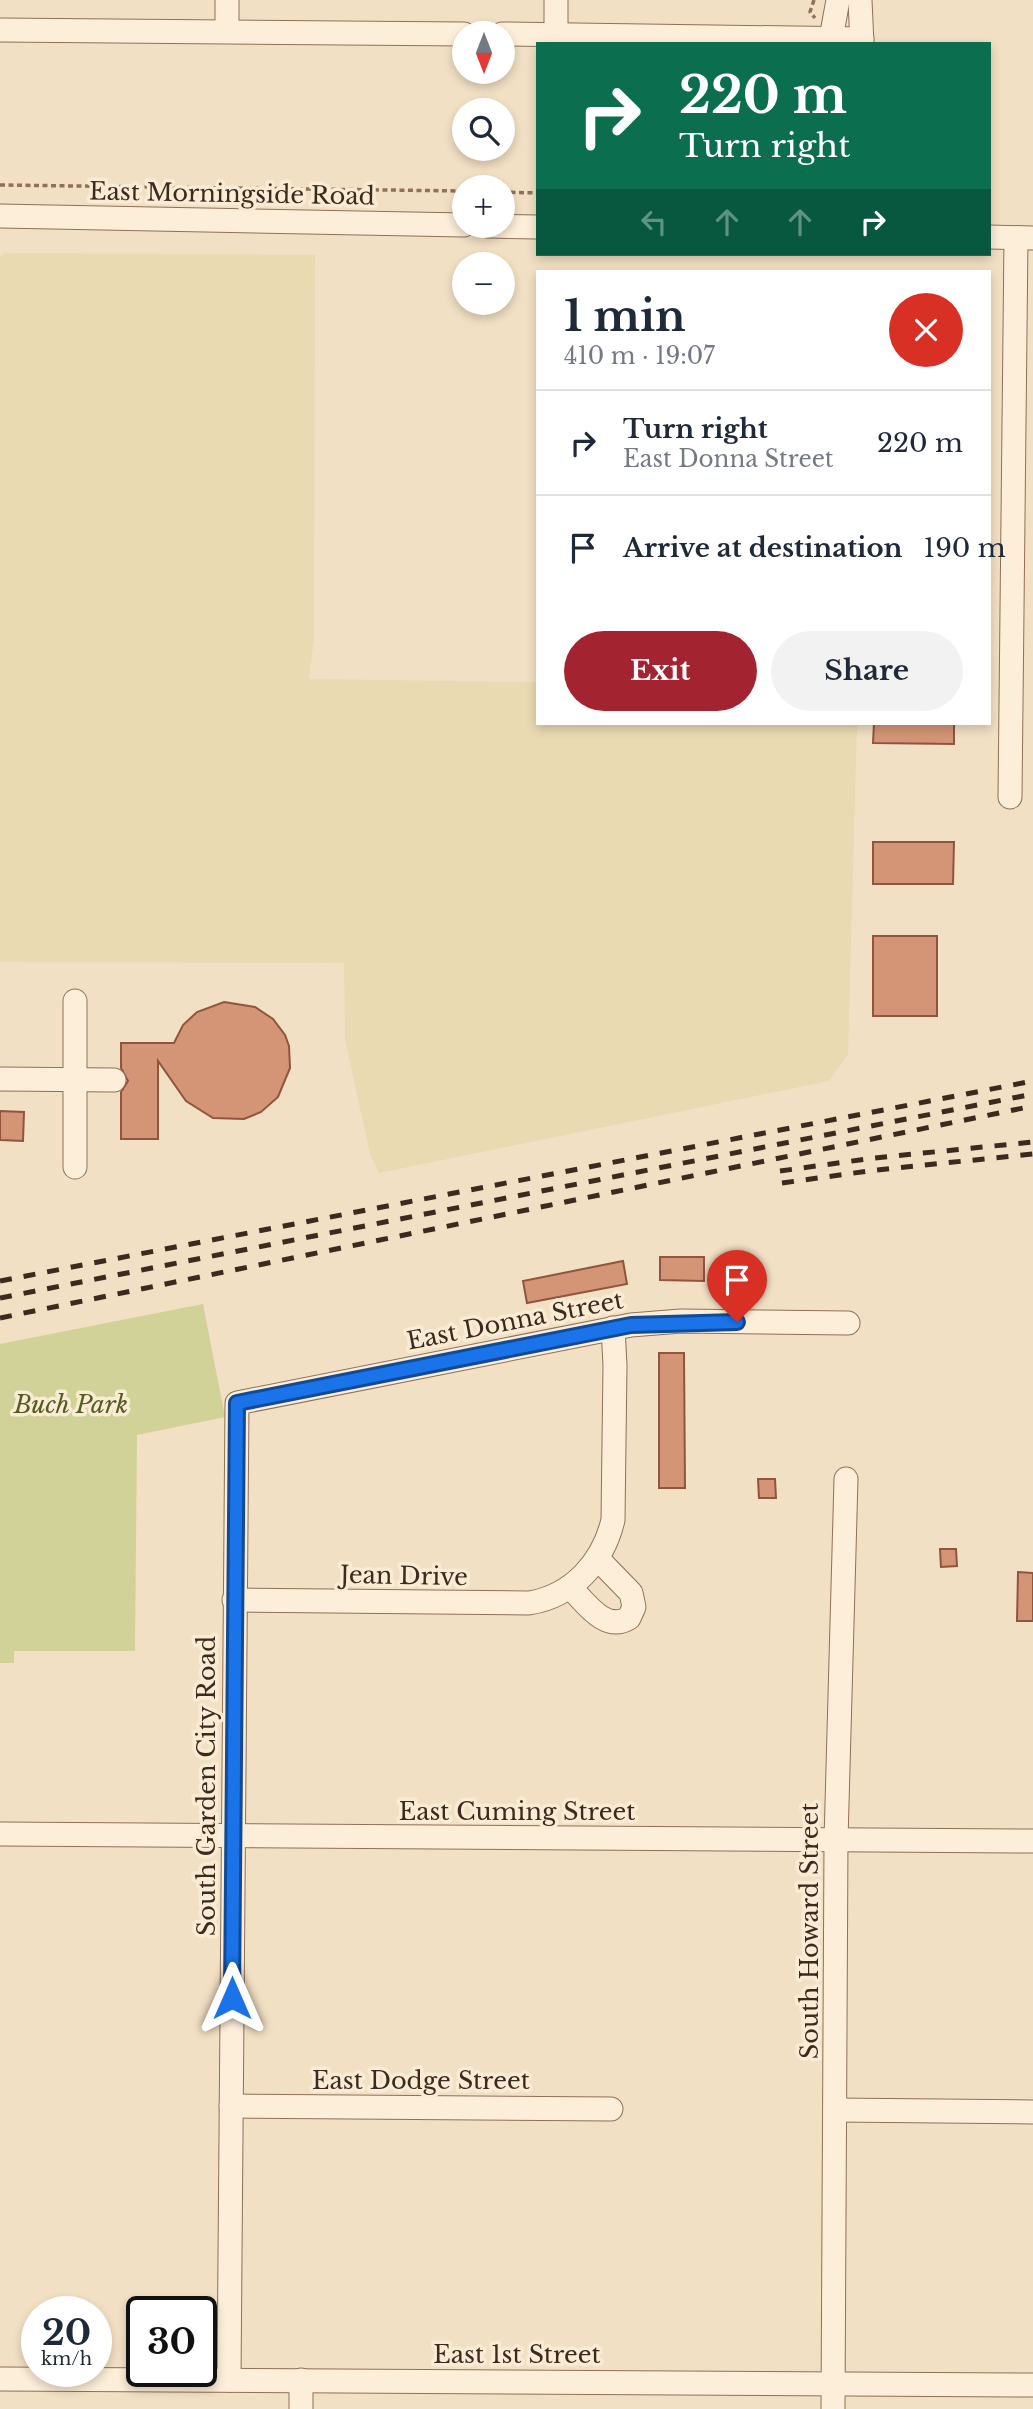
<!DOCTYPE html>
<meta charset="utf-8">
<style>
:root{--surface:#fff;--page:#f2f2f3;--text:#1f2937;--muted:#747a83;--line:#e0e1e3;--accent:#a32330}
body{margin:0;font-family:"Libre Baskerville",serif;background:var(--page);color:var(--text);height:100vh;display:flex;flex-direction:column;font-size:26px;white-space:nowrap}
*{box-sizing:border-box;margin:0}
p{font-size:23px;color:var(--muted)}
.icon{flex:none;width:38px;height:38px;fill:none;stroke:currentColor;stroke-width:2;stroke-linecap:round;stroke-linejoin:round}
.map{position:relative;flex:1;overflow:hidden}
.details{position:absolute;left:536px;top:270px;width:455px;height:455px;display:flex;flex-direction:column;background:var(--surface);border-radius:0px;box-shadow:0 4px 10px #0003}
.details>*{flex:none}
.banner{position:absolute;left:536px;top:42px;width:455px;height:214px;border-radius:0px;box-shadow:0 4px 10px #0003;background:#0b6e4f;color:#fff;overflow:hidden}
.needle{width:46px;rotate:180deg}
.tools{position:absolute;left:452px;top:21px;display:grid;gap:14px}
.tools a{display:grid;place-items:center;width:63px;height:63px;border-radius:50%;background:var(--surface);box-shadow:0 4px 10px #0003;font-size:35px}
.speed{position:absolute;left:21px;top:2296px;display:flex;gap:14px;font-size:35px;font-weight:700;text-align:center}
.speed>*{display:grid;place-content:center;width:91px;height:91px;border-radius:50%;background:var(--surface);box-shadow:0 4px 10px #0003;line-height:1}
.speed small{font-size:18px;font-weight:400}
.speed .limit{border:4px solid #111;border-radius:10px;background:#fff;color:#111}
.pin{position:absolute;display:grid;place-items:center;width:60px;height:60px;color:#fff;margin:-72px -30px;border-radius:50% 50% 50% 0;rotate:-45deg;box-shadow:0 0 7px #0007}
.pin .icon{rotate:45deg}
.me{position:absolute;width:77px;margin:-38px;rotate:0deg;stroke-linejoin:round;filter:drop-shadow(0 0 5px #0008)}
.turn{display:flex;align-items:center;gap:24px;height:147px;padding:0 28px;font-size:32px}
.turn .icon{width:91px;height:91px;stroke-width:2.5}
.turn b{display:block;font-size:49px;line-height:60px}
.lanes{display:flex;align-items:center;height:66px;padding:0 28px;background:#0003;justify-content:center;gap:35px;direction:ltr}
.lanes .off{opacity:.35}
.round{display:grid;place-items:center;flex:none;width:74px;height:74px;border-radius:37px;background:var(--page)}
.summary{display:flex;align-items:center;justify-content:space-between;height:119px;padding:0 28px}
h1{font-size:42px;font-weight:700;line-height:52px}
.action{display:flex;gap:14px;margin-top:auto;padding:14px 28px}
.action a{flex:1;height:80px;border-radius:42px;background:var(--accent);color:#fff;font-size:28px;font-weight:700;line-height:80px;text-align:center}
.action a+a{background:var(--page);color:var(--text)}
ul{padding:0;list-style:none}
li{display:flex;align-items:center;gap:21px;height:105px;padding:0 28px;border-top:2px solid var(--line)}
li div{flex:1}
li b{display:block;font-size:26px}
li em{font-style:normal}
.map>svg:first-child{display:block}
.farmland{fill:#e9dab1}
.green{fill:#d0d297}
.building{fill:#d49577;stroke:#90553c;stroke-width:2}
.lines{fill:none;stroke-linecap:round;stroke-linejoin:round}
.minor-casing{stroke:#8f7058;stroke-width:25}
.path{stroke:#8f7058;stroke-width:3.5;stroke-dasharray:5 3.5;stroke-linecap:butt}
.minor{stroke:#fceed8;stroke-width:23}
.rail{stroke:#3d2a1e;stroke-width:5;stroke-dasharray:12 12;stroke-linecap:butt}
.route-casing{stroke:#114b97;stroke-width:18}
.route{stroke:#1a73e8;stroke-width:12}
.labels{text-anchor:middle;stroke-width:7;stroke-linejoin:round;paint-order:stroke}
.street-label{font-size:24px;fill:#3d2a1e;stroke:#f9ebd4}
.park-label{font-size:24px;font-style:italic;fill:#535c22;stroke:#f9ebd4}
</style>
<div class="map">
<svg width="1033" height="2409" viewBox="0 0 1033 2409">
<rect width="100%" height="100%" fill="#f2e0c4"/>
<polygon class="farmland" points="5,253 315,255 314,639 309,679 537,682 537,723 857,723 848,1054 829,1081 379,1173 370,1154 345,1039 344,963 0,962 0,257"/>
<polygon class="green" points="203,1304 225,1417 137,1435 135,1651 14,1651 14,1663 0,1663 0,1344"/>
<g class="building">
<polygon points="874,723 954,723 954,744 873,743"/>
<polygon points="873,842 954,842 953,884 873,884"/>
<rect x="873" y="936" width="64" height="80"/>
<polygon points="224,1002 255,1007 273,1019 285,1035 289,1046 290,1068 278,1097 261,1112 244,1119 213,1118 186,1101 158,1061 158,1139 121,1139 121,1092 128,1081 121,1068 121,1043 174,1043 183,1025 197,1012"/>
<polygon points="0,1111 24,1112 23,1141 0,1140"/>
<polygon points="660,1257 704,1257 704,1281 660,1280"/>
<polygon points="623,1261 627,1284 527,1303 523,1281"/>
<polygon points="659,1353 684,1353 685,1488 659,1488"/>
<polygon points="758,1479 775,1479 776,1498 759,1498"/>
<polygon points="940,1549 956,1549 957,1566 941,1567"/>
<polygon points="1018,1572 1033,1573 1033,1621 1017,1621"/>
</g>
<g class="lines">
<defs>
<g id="minor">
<polyline points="860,0 862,44"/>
<polyline points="0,30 464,34"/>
<polyline points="227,31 227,0"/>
<polyline points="502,34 862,39"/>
<polyline points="556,35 556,0"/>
<polyline points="830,44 838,0"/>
<polyline points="0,216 464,225"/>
<polyline points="487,226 537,227"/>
<polyline points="989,237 1033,238"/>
<polyline points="1010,797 1016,238"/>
<polyline points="0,1079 114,1080"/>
<polyline points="75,1167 75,1001"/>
<path d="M570 1587C585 1602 605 1633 629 1618L634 1607 631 1593 598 1559"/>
<path d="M234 1600 529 1603C573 1596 603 1562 613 1520L615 1365 613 1328"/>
<polyline points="0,1834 1033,1841"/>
<polyline points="231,2106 611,2109"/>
<polyline points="835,2110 1033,2112"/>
<polyline points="0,2379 1033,2385"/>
<polyline points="229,2380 237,1403 631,1325 681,1321 848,1323"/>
<polyline points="301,2380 301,2409"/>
<polyline points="833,2409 836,1840 846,1479"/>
</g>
</defs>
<use href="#minor" class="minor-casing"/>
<g class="path">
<polyline points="814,0 810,12 815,18"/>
<polyline points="0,185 464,191"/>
<polyline points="502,192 537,193"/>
</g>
<use href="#minor" class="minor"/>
<g class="rail">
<polyline points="780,1171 874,1158 1033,1142"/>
<polyline points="782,1183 876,1170 1033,1154"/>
<polyline points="0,1281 1033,1081"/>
<polyline points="0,1298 1033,1094"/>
<polyline points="0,1318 1033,1106"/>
</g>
</g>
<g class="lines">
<defs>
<polyline id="route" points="232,1998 237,1403 631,1325 737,1322"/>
</defs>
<use href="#route" class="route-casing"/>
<use href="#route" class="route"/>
</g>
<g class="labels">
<g class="street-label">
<text transform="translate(232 194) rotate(1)" y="8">East Morningside Road</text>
<text transform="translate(515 1321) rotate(-11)" y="8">East Donna Street</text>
<text transform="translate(404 1576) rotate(1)" y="8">Jean Drive</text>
<text transform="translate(207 1786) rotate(-90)" y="8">South Garden City Road</text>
<text x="517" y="1820">East Cuming Street</text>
<text transform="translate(810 1931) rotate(-90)" y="8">South Howard Street</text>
<text x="421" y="2089">East Dodge Street</text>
<text x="517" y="2363">East 1st Street</text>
</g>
<g class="park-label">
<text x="71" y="1413">Buch Park</text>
</g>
</g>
</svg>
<div class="tools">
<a><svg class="needle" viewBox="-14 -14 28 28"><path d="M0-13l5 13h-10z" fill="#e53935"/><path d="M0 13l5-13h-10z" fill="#747a83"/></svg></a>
<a><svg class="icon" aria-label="search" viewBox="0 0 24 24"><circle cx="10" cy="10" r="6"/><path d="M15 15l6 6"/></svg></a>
<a>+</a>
<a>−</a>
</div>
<div class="speed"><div>20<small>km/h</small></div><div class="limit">30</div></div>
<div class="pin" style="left:737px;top:1322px;background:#d93025"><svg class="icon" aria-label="arrive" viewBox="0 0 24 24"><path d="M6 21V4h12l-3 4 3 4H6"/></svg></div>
<svg class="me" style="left:232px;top:1998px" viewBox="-20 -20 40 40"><path d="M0-17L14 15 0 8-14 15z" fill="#1a73e8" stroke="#fff" stroke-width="4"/></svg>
<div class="banner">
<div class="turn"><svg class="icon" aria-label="right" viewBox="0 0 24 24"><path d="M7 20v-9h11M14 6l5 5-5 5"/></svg><div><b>220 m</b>Turn right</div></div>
<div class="lanes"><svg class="icon off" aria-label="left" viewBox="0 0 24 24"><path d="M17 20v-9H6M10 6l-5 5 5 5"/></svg><svg class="icon off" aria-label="ahead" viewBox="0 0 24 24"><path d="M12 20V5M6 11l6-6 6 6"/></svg><svg class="icon off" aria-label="ahead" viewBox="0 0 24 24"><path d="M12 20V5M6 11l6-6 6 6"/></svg><svg class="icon" aria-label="right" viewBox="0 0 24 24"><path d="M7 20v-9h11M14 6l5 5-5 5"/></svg></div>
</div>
<section class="details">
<div class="summary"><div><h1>1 min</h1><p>410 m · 19:07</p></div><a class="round" style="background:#d93025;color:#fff"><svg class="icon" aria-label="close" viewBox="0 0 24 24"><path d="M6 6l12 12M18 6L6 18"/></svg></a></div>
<ul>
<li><svg class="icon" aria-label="right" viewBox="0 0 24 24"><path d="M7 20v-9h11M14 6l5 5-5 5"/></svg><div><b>Turn right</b><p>East Donna Street</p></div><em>220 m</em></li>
<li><svg class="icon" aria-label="arrive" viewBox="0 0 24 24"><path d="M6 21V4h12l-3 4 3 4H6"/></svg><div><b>Arrive at destination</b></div><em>190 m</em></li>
</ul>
<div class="action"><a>Exit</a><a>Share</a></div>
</section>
</div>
